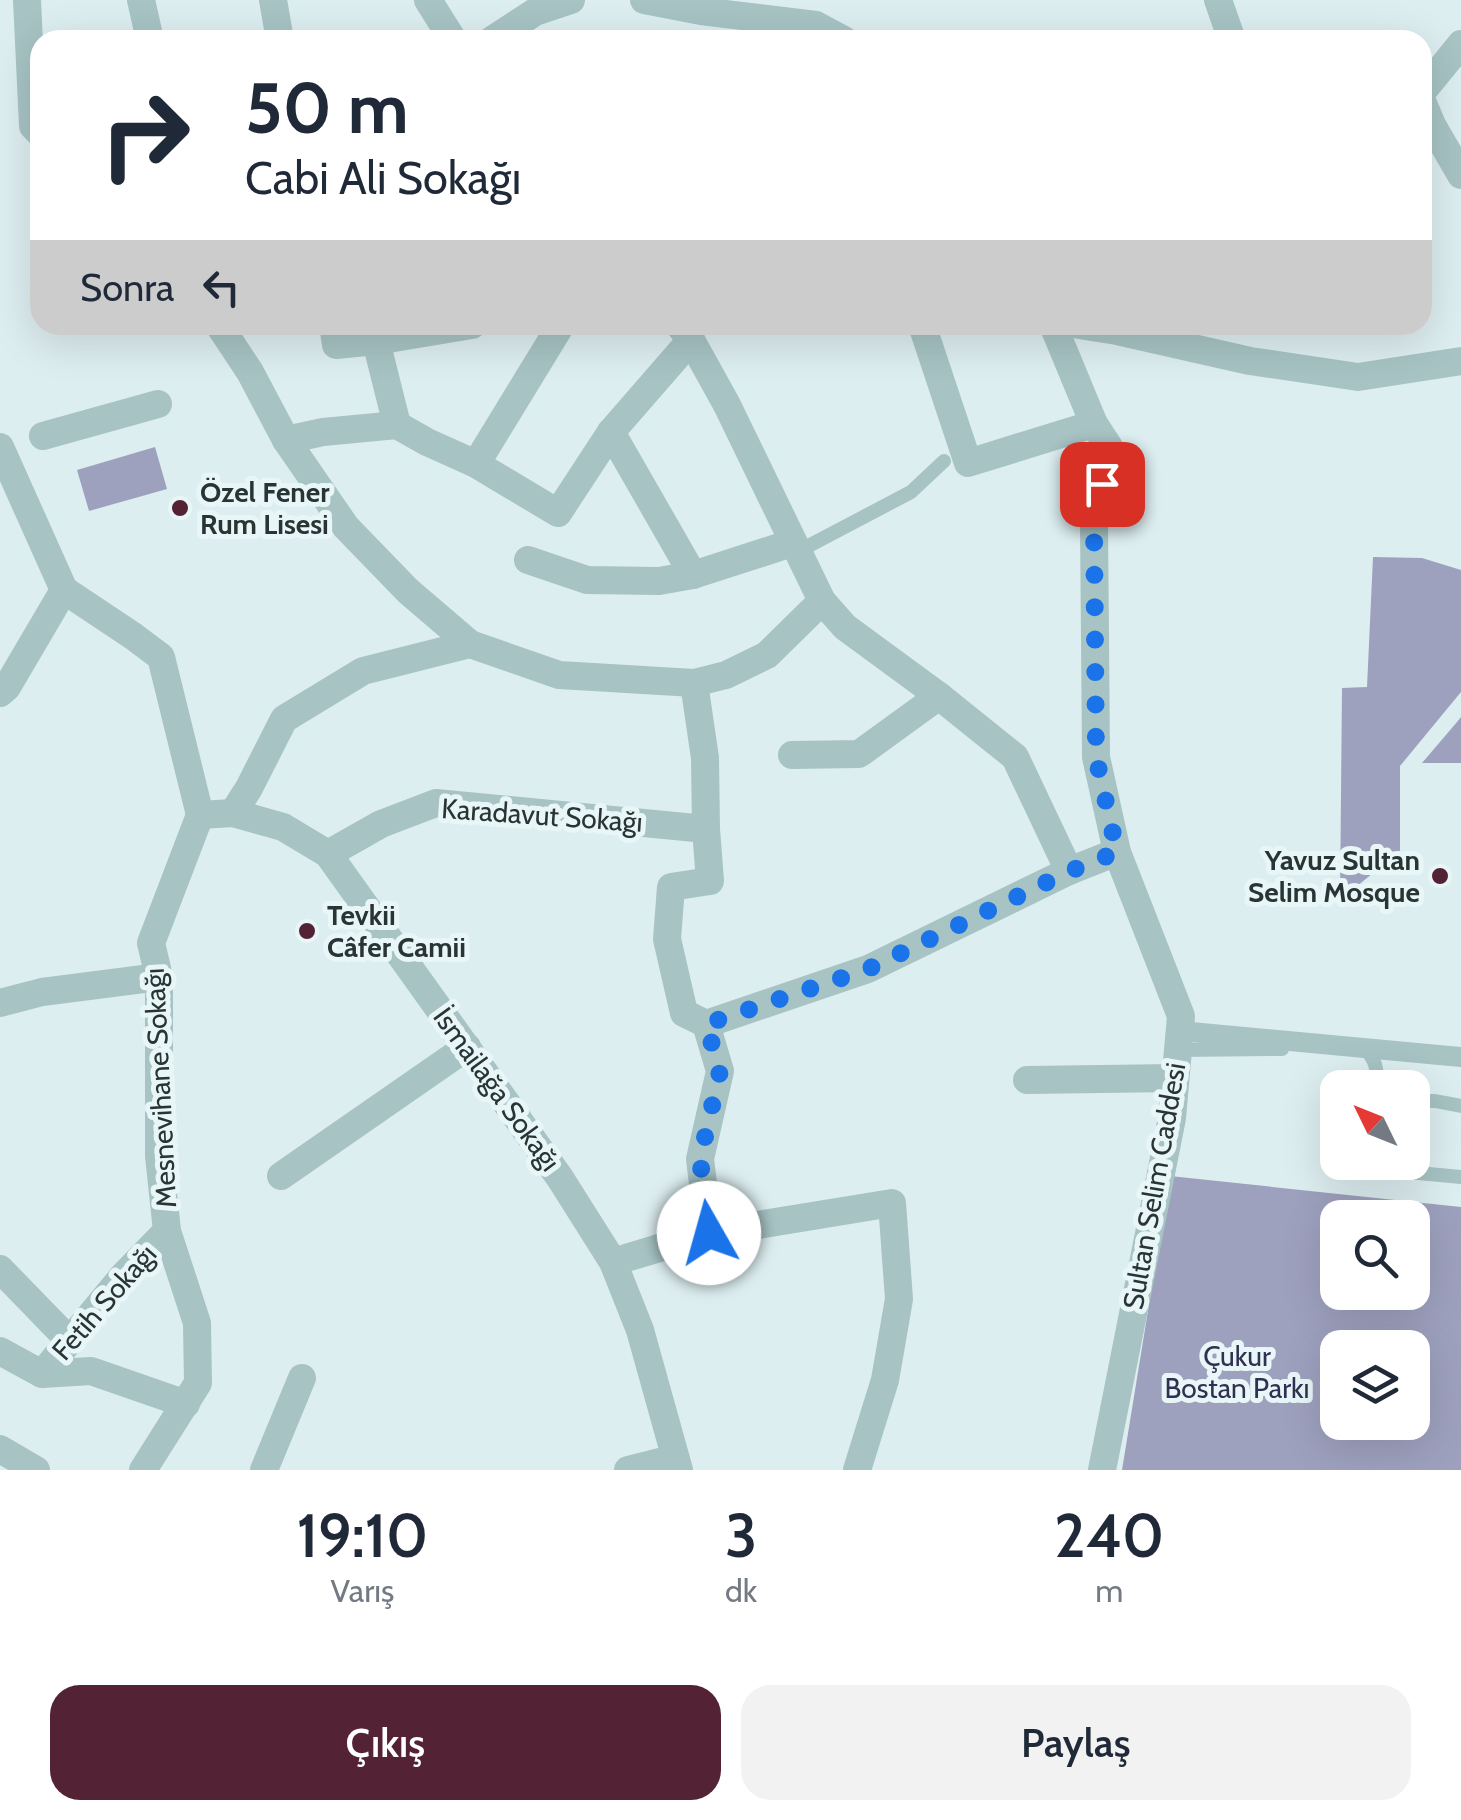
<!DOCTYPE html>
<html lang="tr">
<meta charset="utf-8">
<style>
:root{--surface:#fff;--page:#f2f2f3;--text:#1f2937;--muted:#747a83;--accent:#532234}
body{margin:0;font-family:Cabin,sans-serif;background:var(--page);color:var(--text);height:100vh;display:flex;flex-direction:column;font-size:38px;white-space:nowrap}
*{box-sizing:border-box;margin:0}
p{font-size:32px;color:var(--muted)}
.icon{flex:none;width:55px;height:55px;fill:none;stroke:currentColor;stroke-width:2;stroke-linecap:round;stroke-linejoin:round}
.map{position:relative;height:1470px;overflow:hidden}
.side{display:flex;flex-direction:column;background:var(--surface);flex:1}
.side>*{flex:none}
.banner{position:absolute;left:30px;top:30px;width:1402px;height:305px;border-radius:30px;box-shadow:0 10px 40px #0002;background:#fff;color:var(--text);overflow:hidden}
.needle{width:65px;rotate:313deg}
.tools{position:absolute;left:1320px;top:1070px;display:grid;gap:20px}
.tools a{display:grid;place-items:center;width:110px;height:110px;border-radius:20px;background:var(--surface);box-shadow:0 10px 40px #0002;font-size:50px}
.pin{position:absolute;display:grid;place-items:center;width:85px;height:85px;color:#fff;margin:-42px;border-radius:20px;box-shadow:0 5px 15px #0006}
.me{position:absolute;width:110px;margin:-55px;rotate:353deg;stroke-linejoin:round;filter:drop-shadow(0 0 8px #0008)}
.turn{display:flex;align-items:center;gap:35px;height:210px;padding:0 50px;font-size:45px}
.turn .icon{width:130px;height:130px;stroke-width:2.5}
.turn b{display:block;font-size:70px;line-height:85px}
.then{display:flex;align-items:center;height:95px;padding:0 50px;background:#0003;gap:20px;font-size:38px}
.eta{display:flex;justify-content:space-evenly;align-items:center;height:170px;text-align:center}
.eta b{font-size:60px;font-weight:600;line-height:70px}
.cta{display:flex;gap:20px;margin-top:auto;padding:20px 50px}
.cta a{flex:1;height:115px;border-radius:30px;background:var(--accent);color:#fff;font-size:40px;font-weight:600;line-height:115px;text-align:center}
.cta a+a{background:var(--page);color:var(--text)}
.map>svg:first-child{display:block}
.green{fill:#9ea1be;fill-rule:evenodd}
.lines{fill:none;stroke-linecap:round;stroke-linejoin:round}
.service{stroke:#a7c3c4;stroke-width:14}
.pedestrian{stroke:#a7c3c4;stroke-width:20}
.minor{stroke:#a7c3c4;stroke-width:28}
.route{stroke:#1a73e8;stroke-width:18;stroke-dasharray:0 32.4}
.poi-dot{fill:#532234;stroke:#e9f6f8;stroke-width:4}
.labels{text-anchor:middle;stroke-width:10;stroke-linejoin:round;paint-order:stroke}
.poi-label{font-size:28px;font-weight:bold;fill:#293534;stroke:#e9f6f8;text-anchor:start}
.street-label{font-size:28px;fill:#293534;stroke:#e9f6f8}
.park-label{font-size:28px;fill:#2f3151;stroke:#e9f6f8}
</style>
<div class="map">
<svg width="1461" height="1470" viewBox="0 0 1461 1470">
<rect width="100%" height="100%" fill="#ddeef0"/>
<g class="green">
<polygon points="155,447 167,489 89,511 77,470"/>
<polygon points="1373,557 1422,558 1461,570 1461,692 1400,766 1400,851 1340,900 1342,688 1367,687"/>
<polygon points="1461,717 1461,763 1422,763 1457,722"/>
<path d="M1170 1176 1461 1207V1470H1122ZM1338 1218H1412V1292H1338ZM1338 1348H1412V1422H1338Z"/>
</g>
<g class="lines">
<g class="service">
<polyline points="797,552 911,492 944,461"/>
<path d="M1364 1048C1377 1060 1377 1070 1377 1088"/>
<polyline points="1178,1050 1282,1049"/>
<polyline points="1412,1101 1435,1101 1461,1106"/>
<polyline points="1376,1162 1397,1171 1461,1177"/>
</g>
<polyline class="pedestrian" points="1180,1031 1461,1057"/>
<g class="minor">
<polyline points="27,0 33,126 40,133"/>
<polyline points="141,0 150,40"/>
<polyline points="273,0 280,40"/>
<polyline points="428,0 453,40"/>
<polyline points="644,0 701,11 816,25 844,40"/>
<polyline points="1218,0 1232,40"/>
<polyline points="492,40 535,12 571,0"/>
<polyline points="1422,92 1461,44"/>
<polyline points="1422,101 1432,125 1461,175"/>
<polyline points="219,325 250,372 286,440 346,527 408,591 470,644"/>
<polyline points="333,325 336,345 376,341 472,325"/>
<polyline points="679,325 691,340 727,405 822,601 845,627 939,696 1015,757 1069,871"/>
<polyline points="922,325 968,463 1094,424"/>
<polyline points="1053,325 1094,424 1109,447 1094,522 1096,757 1117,852 1181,1016 1172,1118 1102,1470"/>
<polyline points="1079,325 1117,331 1250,361 1358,377 1461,361"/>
<polyline points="376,341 397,425"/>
<polyline points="611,432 693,575"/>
<polyline points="43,436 158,404"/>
<polyline points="286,440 323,432 397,425 427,442 476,464 558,513 611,432 691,340"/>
<polyline points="0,447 64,590"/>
<polyline points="476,464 561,325"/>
<polyline points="528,560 587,580 659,581 693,575 792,543"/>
<polyline points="64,590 133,636 161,657 200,815"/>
<polyline points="694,683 705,758 706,829 710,881 671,887 667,939 684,1013 706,1024 720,1071 700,1159 709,1233"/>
<polyline points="0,693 7,687 64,590"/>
<polyline points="792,755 859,754 939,696"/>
<polyline points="233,813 249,788 284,719 363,671 470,644 559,675 694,683 726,675 767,655 822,601"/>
<polyline points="200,815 233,813 283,827 328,854 560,1178 613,1262 640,1330 679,1470"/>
<polyline points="328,854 381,824 436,803 706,829"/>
<polyline points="0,1003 42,992 159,977"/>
<polyline points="706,1024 868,969 1069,871 1117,852"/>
<polyline points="1027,1080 1175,1078"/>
<polyline points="281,1176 467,1047"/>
<polyline points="613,1262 709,1233 892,1203 899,1299 885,1380 857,1470"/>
<polyline points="0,1269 69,1340"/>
<polyline points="0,1351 42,1374 91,1371 186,1404"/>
<polyline points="42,1374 124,1275 167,1231"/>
<polyline points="0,1449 36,1470"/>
<polyline points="143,1470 198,1383 197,1323 167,1231 159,1156 159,977 151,943 200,815"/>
<polyline points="264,1470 302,1378"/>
<polyline points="628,1470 675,1458"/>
</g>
</g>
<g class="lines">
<polyline class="route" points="709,1233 700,1159 720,1071 706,1024 868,969 1070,871 1117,852 1096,757 1094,522 1102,484"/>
</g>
<g class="poi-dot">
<circle cx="180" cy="508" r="10"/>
<circle cx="1440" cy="876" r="10"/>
<circle cx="307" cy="931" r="10"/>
</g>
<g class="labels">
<g class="poi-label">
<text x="200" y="502">Özel Fener<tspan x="200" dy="32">Rum Lisesi</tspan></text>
<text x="1420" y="870" text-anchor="end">Yavuz Sultan<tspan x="1420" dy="32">Selim Mosque</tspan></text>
<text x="327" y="925">Tevkii<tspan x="327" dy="32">Câfer Camii</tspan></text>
</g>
<g class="street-label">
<text transform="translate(542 815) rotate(4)" y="10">Karadavut Sokağı</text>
<text transform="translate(160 1088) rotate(-93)" y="10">Mesnevihane Sokağı</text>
<text transform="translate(497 1089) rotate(54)" y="10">İsmailağa Sokağı</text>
<text transform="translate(1154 1186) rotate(-80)" y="10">Sultan Selim Caddesi</text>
<text transform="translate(104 1302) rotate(-49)" y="10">Fetih Sokağı</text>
</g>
<g class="park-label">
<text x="1237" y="1366">Çukur<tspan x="1237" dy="32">Bostan Parkı</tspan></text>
</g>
</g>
</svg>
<div class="tools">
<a><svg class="needle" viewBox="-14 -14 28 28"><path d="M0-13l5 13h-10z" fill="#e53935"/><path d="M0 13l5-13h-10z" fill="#747a83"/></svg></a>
<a><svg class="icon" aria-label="search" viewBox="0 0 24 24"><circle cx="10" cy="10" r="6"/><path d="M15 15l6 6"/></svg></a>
<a><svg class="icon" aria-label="layers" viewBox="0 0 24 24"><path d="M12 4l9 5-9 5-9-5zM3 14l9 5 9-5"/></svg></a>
</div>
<div class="pin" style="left:1102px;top:484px;background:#d93025"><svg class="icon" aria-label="arrive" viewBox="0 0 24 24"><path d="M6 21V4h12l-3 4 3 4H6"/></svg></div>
<svg class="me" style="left:709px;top:1233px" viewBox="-20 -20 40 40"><circle r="19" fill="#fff"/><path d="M0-13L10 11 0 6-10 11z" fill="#1a73e8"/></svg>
<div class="banner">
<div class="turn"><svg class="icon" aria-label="right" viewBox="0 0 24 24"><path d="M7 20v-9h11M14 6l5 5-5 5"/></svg><div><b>50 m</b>Cabi Ali Sokağı</div></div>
<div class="then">Sonra<svg class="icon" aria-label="left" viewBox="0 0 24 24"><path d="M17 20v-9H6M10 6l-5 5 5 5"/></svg></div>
</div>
</div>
<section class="side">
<div class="eta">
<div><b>19:10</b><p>Varış</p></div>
<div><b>3</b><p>dk</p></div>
<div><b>240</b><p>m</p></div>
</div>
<div class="cta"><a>Çıkış</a><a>Paylaş</a></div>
</section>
